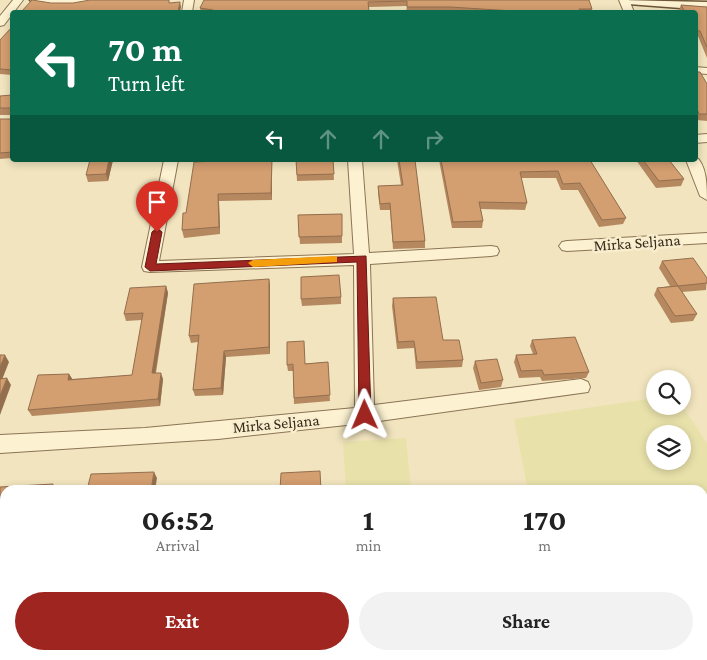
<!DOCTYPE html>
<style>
:root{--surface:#fff;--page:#f2f2f2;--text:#222;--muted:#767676;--accent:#9f2520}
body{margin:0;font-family:"Crimson Pro",serif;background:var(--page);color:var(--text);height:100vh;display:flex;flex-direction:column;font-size:19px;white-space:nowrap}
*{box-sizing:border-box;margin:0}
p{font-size:16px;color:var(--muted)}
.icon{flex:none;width:28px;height:28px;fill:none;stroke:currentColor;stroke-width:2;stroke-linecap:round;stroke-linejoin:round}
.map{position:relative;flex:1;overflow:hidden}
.drawer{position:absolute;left:0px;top:485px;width:708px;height:175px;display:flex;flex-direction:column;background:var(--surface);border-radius:15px 15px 0 0;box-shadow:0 2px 8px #0003}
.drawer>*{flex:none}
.guide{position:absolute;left:10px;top:10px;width:688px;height:152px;border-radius:5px;box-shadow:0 2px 8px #0003;background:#0b6e4f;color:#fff;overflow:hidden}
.tools{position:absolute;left:646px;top:370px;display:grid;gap:10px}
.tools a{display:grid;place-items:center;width:45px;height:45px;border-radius:50%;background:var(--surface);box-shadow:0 2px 8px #0003;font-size:25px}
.pin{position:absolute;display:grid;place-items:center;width:42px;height:42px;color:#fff;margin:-51px -21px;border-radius:50% 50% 50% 0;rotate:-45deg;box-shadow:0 0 5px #0007}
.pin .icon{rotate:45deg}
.me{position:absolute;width:55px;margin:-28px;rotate:359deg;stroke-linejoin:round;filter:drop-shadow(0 0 4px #0008)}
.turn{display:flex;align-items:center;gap:18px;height:105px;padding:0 15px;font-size:22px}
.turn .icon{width:65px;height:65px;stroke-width:2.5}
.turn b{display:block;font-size:35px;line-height:42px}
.lanes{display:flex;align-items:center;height:48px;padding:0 15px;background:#0003;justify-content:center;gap:25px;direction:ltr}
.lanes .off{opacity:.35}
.eta{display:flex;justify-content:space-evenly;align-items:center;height:85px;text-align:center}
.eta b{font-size:30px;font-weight:700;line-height:35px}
.primary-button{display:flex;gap:10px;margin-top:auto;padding:10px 15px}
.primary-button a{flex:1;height:58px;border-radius:30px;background:var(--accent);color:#fff;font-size:20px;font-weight:700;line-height:58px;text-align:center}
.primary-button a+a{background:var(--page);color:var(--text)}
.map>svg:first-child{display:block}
.farmland{fill:#e8e1aa;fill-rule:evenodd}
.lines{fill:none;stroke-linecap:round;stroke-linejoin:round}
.street-casing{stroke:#8b7455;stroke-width:2}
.secondary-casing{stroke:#6d5538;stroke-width:3}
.street{fill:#fcf1d1;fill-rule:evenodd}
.secondary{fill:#fcf1d1;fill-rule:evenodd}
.wall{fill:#b58860}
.shaded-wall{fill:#946f4e}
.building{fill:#d39e70;stroke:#946f4e}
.route{fill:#9f2520;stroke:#671815}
.slow{fill:#f59e0b}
.labels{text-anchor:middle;stroke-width:5;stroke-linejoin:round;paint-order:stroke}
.street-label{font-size:16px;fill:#392b1b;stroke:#f8eece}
</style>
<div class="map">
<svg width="707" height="660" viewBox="0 0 707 660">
<rect width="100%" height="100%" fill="#f1e4be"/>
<g class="farmland">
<path d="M655 398V406H682L707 443V660H359V655H702V490H528L514 419ZM655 434H682V461H655Z"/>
<polygon points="406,438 411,490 346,490 343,442"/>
<polygon points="5,651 5,655 88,655 86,660 1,660"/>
</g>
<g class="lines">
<defs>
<g id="street">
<polygon points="13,0 23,0 4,25 0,26 0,16"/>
<polygon points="184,0 194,0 192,12 182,12"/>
<polygon points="619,0 629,0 634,12 624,12"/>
<polygon points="695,67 707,68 707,74 695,73"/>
<polygon points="707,134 707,142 695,143 695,135"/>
<path d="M695 156C707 164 707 187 707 200L700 196 686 160H695Z"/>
<polygon points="164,160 178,160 159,261 354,254 348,160 362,160 369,253 491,246 497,247 499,251 497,255 491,256 370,264 374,405 581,379 588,382 590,387 588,392 365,423 218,439 0,453 0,435 145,428 355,408 354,265 150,272 144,271 142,267"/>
<polygon points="707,233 707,243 567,251 562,250 559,246 562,242 567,241"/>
</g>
<g id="secondary">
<path d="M30 0H96C89 8 37 8 30 0Z"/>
<polygon points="621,0 707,2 707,10 628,4"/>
</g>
</defs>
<use href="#street" class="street-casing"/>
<use href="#secondary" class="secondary-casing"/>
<use href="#street" class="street"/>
<use href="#secondary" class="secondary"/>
</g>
<g class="wall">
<polygon points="204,0 589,0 592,9 591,12 406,12 407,6 369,7 369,12 201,12 200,8"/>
<polygon points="681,5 707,7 707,58 698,36 695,36 695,12 680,12 679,10"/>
<polygon points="12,27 12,75 0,74 0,40"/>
<polygon points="695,72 707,84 707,121 697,120 695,117"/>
<polygon points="12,95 12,158 0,159 0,119 11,119 11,115 0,115 0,96"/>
<polygon points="113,160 108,181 88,182 86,175"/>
<polygon points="272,160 272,200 219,201 220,234 184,238 182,230 186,213"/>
<polygon points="292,160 333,160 334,180 297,181 296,161"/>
<polygon points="397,160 415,160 425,241 425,248 393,249 390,210 380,210 378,193 378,186 401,185"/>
<polygon points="439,160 590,160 626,218 623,224 599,227 578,190 561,190 556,178 521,178 527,203 525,210 481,209 483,221 482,228 452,228"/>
<polygon points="636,160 669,160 684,179 681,186 656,188"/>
<polygon points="342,214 342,243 300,244 298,215"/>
<polygon points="662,261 707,278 706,290 682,292 697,314 693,321 671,323 654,295 657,288 670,286 659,268"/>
<polygon points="269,279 270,286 270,354 226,357 223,395 195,396 193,390 198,342 191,343 189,336"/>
<polygon points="166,286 168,293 156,373 163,379 160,406 32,416 28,410 69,374 72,379 132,375 142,320 126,321 124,314"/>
<polygon points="341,297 341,304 302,306 301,299"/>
<polygon points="393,298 443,340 463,360 462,367 416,369 414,348 397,349 392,306"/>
<polygon points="532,340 589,372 586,378 542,381 540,377 519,378 514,362 516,355 533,354 530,346"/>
<polygon points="475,361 503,380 501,387 479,390 473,368"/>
<polygon points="328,362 330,401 294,404 293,371 288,371 287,365"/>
</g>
<g class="shaded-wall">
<polygon points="180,2 181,7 180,12 178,12"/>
<polygon points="109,160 113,160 108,181 106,174"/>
<polygon points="272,160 272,200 271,193"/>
<polygon points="218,194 219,201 220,234 219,227"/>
<polygon points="269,279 270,286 270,354 269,347"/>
<polygon points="166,286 168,293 154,380 152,373"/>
<polygon points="224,351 226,357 223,395 221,388"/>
<polygon points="5,355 9,362 0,385 0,367"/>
<polygon points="161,373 163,379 160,406 158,399"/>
<polygon points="69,374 73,380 68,380"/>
<polygon points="7,378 11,385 0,415 0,396"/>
<polygon points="154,472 157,478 155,490 151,490"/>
<polygon points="53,484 56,490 51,490"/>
<polygon points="5,539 5,561 0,577 0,554"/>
</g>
<g class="building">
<polygon points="32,0 51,3 73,3 90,0 169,0 169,3 180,2 178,12 21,12"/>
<polygon points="204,0 589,0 592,9 579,9 581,12 529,12 450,7 407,7 407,1 368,2 369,11 331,12 213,12 213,10 200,8"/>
<polygon points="681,5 707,7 707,47 700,31 696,30 695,29 695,12 685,12"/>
<polygon points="12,27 12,70 0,69 0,40"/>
<polygon points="695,72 700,72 707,84 707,114 699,114 695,104"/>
<polygon points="12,95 12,152 0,153 0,119 11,119 11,108 0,108 0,96"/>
<polygon points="90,160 109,160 106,174 86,175"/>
<polygon points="238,160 272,160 271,193 218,194 219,227 182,230 183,213 186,213 194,162"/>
<polygon points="296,160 333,160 334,174 297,175"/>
<polygon points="399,160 415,160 425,241 393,242 390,203 380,204 378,186 403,185"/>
<polygon points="441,160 590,160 626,218 602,220 580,183 563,184 558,171 520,172 527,203 479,202 483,221 453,222"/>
<polygon points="643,160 669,160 684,179 659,181"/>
<polygon points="342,214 342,236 299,237 298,215"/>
<polygon points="693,258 707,278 707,283 678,286 662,261"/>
<polygon points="339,275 341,297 301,299 301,277"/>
<polygon points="269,279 269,347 224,351 221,388 193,390 199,335 189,336 194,284"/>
<polygon points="166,286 152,373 161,373 158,399 28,410 38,375 69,374 68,380 132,375 143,313 124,314 130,288"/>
<polygon points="678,286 697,314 675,316 657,288"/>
<polygon points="436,297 443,340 459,340 463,360 417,362 414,341 398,342 393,298"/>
<polygon points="575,337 589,372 544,375 542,370 521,371 516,355 537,354 532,340"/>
<polygon points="304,341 305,364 328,362 330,395 294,398 293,364 287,365 287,342"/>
<polygon points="0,355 5,355 0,367"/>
<polygon points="497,359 503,380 481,383 475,361"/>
<polygon points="7,378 0,396 0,379"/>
<polygon points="320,471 321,490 280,490 281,473"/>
<polygon points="154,472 151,490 87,490 91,474"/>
<polygon points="53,484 51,490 5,490 5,539 0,554 0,487"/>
</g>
<polygon class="route" points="157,228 162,232 156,264 366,256 371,415 369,419 365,420 359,415 357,262 150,271 145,267 152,232"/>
<polygon class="slow" points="334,256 337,257 337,262 253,267 248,263 253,260"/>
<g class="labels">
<g class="street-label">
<text transform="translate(637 242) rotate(-4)" y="6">Mirka Seljana</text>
<text transform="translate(276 423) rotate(-5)" y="6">Mirka Seljana</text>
</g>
</g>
</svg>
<div class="tools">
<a><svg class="icon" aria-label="search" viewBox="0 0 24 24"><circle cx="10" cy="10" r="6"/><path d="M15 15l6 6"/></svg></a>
<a><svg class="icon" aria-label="layers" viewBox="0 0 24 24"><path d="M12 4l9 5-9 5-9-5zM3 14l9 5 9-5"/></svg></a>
</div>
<div class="pin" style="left:157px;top:232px;background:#d93025"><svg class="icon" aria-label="arrive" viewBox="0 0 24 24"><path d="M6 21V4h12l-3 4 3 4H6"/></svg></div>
<svg class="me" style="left:365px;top:415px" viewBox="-20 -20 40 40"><path d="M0-17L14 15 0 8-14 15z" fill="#9f2520" stroke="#fff" stroke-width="4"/></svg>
<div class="guide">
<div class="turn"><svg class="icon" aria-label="left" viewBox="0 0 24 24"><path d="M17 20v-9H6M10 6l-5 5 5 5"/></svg><div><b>70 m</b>Turn left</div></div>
<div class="lanes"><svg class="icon" aria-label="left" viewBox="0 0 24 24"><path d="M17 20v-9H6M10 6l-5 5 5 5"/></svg><svg class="icon off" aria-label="ahead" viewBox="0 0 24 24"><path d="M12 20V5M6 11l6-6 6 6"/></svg><svg class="icon off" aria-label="ahead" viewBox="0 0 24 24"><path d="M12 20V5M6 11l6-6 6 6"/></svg><svg class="icon off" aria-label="right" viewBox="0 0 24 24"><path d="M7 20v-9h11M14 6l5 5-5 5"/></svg></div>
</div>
<section class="drawer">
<div class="eta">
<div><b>06:52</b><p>Arrival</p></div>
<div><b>1</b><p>min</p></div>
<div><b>170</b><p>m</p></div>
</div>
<div class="primary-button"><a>Exit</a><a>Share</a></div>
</section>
</div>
